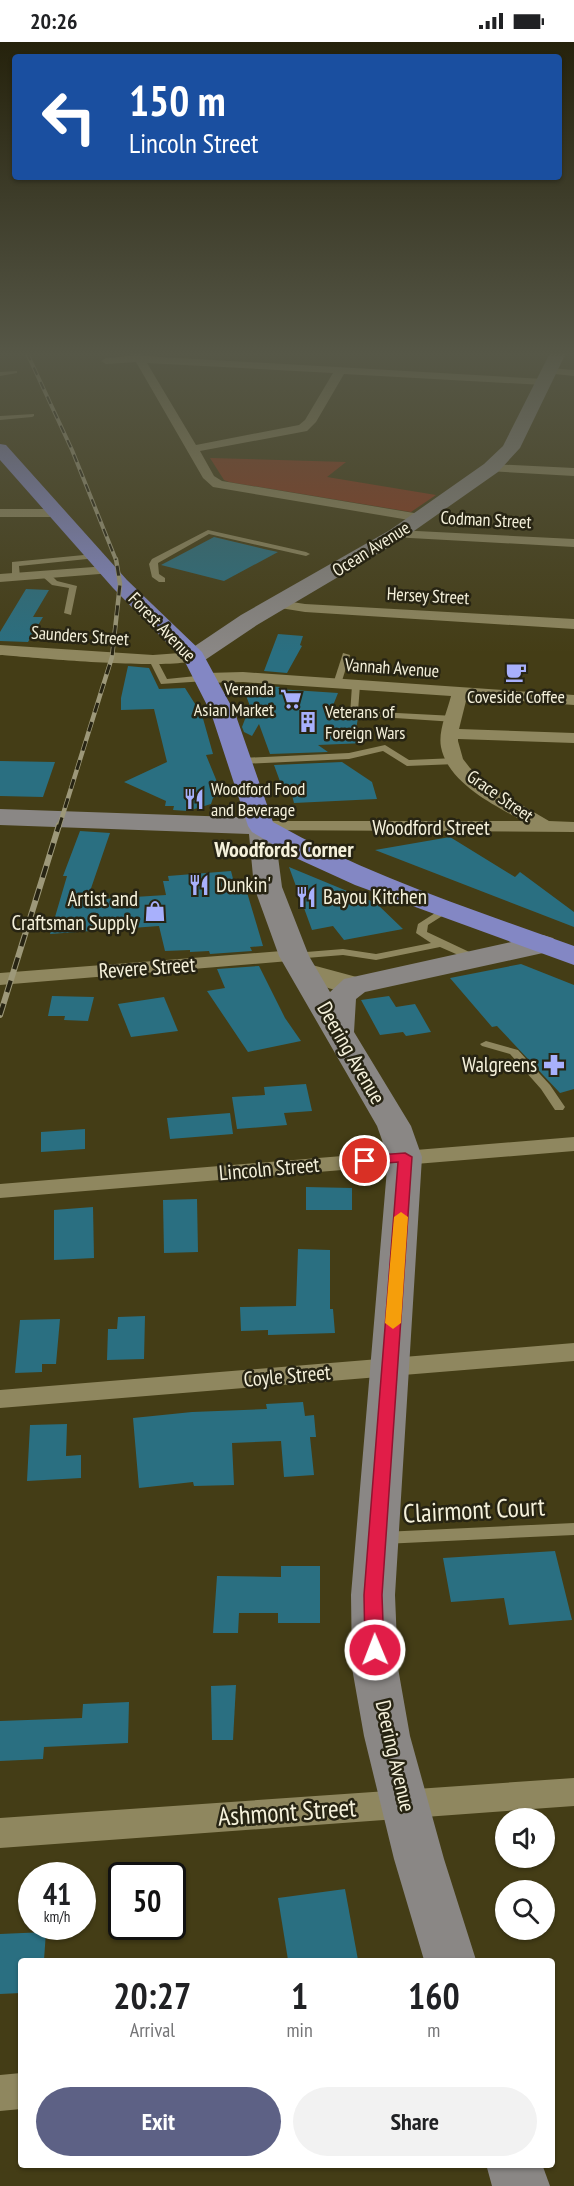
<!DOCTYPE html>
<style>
:root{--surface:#fff;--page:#f2f2f2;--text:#202124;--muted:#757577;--accent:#5d6185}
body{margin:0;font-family:"PT Sans Narrow",sans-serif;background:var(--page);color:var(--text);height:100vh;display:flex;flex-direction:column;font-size:22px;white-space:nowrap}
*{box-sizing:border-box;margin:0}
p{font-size:20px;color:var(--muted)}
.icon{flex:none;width:33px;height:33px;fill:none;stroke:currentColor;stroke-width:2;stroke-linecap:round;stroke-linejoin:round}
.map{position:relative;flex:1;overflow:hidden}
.details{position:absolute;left:18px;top:1916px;width:537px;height:210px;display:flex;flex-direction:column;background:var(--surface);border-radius:6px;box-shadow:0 2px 4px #0004}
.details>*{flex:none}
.top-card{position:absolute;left:12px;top:12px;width:550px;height:126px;border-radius:6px;box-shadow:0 2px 4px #0004;background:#1a4fa0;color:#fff;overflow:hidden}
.controls{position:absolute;left:495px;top:1766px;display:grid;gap:12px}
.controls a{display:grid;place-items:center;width:60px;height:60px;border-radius:50%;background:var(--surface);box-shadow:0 2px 4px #0004;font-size:30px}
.speed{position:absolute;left:18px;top:1820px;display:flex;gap:12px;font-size:30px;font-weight:700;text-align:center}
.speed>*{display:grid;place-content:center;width:78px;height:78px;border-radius:50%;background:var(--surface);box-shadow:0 2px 4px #0004;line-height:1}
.speed small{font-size:15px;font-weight:400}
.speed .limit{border:3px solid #111;border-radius:9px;background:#fff;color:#111}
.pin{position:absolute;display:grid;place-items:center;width:51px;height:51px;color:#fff;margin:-26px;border:3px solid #fff;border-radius:50%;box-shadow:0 2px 6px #0007}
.me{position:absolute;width:66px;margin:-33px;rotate:359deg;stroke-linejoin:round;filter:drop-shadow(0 0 4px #0008)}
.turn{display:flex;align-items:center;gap:21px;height:126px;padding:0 18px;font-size:27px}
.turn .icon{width:78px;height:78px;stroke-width:2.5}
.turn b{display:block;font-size:42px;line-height:51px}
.eta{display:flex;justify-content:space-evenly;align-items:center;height:102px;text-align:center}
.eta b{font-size:36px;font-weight:800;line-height:42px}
.action{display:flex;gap:12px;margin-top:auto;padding:12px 18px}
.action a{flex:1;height:69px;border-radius:36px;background:var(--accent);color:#fff;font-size:24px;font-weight:800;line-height:69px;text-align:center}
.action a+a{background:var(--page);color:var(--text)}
.status{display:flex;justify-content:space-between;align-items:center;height:42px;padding:0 30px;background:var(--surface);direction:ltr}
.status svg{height:16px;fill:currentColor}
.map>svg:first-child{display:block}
.green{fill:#8a381d}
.building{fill:#2a6f81}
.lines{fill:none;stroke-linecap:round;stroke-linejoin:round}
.service{fill:#8f875f;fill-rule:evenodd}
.minor{fill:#8f875f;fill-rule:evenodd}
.tertiary{fill:#8f875f;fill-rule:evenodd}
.secondary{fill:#8a8785;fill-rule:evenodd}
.trunk{fill:#8387c4;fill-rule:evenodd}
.rail-far2-casing{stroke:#9d9879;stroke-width:4}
.rail-far1-casing{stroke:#9d9879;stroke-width:4.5}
.rail-casing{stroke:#9d9879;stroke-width:6}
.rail-far2{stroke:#272413;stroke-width:2;stroke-dasharray:8;stroke-linecap:butt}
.rail-far1{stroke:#272413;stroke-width:3;stroke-dasharray:10;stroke-linecap:butt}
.rail{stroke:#272413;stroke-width:4;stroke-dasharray:12;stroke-linecap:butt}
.route{fill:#e11d48;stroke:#92132f;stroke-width:1.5}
.slow{fill:#f59e0b}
.labels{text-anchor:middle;stroke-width:5;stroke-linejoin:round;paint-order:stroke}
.far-street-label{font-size:18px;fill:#f5f1db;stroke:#272413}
.far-poi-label{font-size:18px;fill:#f5f1db;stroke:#272413;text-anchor:start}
.street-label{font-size:21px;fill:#f5f1db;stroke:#272413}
.poi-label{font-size:21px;fill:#f5f1db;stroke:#272413;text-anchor:start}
.neighbourhood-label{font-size:22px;font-weight:bold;fill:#f5f1db;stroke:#272413}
.near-street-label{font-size:26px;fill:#f5f1db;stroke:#272413}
</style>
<div class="status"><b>20:26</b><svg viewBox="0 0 49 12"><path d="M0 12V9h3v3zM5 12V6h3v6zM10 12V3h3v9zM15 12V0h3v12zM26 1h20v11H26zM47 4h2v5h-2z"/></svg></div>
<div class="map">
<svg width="574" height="2144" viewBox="0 0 574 2144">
<rect width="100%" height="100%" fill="#443d16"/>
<polygon class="green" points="210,416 346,420 327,435 436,453 411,470 229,440 224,438"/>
<g class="building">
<polygon points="214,495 264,507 278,510 224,539 161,523"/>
<polygon points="26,547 49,548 33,575 43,575 28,600 0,599 0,590"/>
<polygon points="278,592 303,594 300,603 302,604 287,631 264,629"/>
<polygon points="128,624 149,626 159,647 185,646 202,673 213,712 206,713 222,752 213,756 211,762 188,769 173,768 174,764 165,764 166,759 124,740 167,720 154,667 121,668 121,656"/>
<polygon points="254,643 280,645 278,647 338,651 332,666 341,666 341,675 358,676 356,687 365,701 318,703 328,710 270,712 259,682 252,694 244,690 242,685 250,664 243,646"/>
<polygon points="0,719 55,720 43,755 0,754"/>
<polygon points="342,720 372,740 377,757 294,761 292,753 285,753 274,723"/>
<polygon points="80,789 110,791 87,858 166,853 163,839 169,839 168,834 231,829 236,848 246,847 263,904 250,905 252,909 210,912 209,909 190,910 190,908 165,909 159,884 50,892 67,834 63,834"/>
<polygon points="450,795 515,835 520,830 574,870 574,885 375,808"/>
<polygon points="289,825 376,861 403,887 344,898 333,884 312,888"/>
<polygon points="521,922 574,943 574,1047 560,1051 497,984 492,985 450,936"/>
<polygon points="259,924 285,976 301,999 248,1010 207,949 225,946 217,927"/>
<polygon points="52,954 94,955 88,979 64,978 65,974 48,974"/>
<polygon points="389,954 396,965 415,962 431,990 406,994 403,990 380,993 361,958"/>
<polygon points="164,955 178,989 131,995 118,962"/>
<polygon points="306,1042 312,1069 284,1071 287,1083 237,1087 232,1055 265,1053 264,1045"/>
<polygon points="230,1071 233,1092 170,1097 167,1076"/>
<polygon points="85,1087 85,1107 41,1110 41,1090"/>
<polygon points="306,1145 352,1146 352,1168 306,1168"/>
<polygon points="197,1157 198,1210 164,1211 163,1158"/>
<polygon points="93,1165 94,1216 54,1218 54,1168"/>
<polygon points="298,1207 330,1208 330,1267 333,1267 335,1291 268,1293 268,1288 241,1289 240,1265 296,1264"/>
<polygon points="145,1274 144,1317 107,1318 108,1287 117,1287 118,1275"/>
<polygon points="60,1277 56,1322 42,1322 42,1330 15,1331 20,1278"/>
<polygon points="303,1360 305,1374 314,1373 316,1395 310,1395 314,1433 284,1435 281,1399 232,1401 234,1443 194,1444 193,1440 139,1446 133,1376 192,1370 267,1367 266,1362"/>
<polygon points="67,1382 66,1414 81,1413 81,1436 27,1439 30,1383"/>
<polygon points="555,1509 572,1578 509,1583 504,1556 451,1560 443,1516"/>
<polygon points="281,1524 320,1524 320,1581 278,1581 278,1571 239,1571 238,1591 213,1591 217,1534 281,1535"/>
<polygon points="236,1643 233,1698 212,1698 211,1644"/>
<polygon points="129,1660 128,1701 44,1705 43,1717 0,1719 0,1679 82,1676 83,1662"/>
<polygon points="345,1847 358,1918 288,1918 278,1856"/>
<polygon points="46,1890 44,1918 21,1918 21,1951 0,1952 0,1892"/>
</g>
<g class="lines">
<g class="service">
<polygon points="17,329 17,331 0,334 0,330"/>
<polygon points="34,372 34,374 32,375 0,378 0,374"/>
<polygon points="208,488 306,510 310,512 306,514 209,492 158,521 159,532 165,536 165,540 159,540 152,535 149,522 152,517"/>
<polygon points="94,512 97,512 97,516 19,524 20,535 16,537 12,535 12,520"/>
<polygon points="43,531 49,531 57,539 77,544 71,573 64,571 69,546 52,543 43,535"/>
<polygon points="343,611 350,613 341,642 337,645 333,642"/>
<polygon points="150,616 156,616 167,637 206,633 210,636 206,639 161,642 149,618"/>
<polygon points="356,640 360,643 358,669 455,674 459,677 455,680 350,673 352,643"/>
<polygon points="385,703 409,718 456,716 461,719 456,722 407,724 383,709 349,717 242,722 237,719 242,716 349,711"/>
<polygon points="446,864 451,867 450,869 428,883 427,890 480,915 481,917 480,919 472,919 440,905 376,918 343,913 294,917 289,914 294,911 343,907 376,912 431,901 416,891 418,882"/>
<polygon points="486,999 518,1008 550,1043 565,1065 563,1068 555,1068 541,1047 510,1012 482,1004 480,1002"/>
<polygon points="574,1481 574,1493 383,1502 378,1500 375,1496 378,1492 383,1490"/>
</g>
<g class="minor">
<path d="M131 311H141L143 314 544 337 550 340 544 343 344 332 316 380 307 389 200 409 214 434 222 439 426 473 428 476 421 480 213 445 203 436 136 320 106 322 101 319 106 316 132 314ZM147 321 333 331 305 378 299 383 196 403Z"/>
<polygon points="549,326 574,328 574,334 545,331 545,327"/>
<polygon points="491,422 574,426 574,434 487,429 485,426"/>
<polygon points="0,467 57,467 64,471 57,475 0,475"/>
<polygon points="397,488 574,497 574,505 392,495 390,492"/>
<polygon points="107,524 114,528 112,531 0,540 0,532"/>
<polygon points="279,558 305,562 574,577 574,587 305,570 274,565 272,562 274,559"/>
<path d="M0 603 153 613 194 610 202 615C189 631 29 615 0 613Z"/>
<path d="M243 630 574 653V663L467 655 459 687 574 691V701L458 697V699L463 717 470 726 496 748 549 779 574 780V790L255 788 252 784 255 780 261 779H523C494 763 448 741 441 705 438 689 447 670 451 654L243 640 206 641 198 636 206 631Z"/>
<polygon points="294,908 301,910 304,914 301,918 0,943 0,931"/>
<polygon points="574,1095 574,1109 0,1156 0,1142"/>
<polygon points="574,1301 574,1319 0,1366 0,1348"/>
<polygon points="574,1736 574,1764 0,1806 0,1776"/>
<polygon points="21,2031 21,2067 0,2069 0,2033"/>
</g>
<path class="tertiary" d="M301 920 364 937 368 943 364 949C341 954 314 941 292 933L288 928 292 923Z"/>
<g class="secondary">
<polygon points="550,311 566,311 520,406 498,430 404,496 257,583 202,620 194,622 186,620 183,615 186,610 241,573 390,488 484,422 503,404"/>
<polygon points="0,767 261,776 270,778 274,784 282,845 309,914 330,950 344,937 543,893 553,896 558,902 553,908 543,911 365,950 356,957 354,990 411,1084 422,1115 395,1553 398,1626 410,1694 444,1817 476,1918 424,1918 394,1817 364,1694 352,1626 351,1553 388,1115 377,1084 279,914 254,845 249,792 0,783"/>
<polygon points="486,2122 542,2122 550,2144 492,2144"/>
</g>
<path class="trunk" d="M0 402 6 403 127 538 202 610 235 671 273 780C368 834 472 867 574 904V923L355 843 298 817 252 790 248 784 211 671 184 618 113 546 0 418Z"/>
<defs>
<polyline id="rail-far2" points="27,311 72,408 116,518"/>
<polyline id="rail-far1" points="59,785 112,615 120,542 116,517"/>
<polyline id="rail" points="0,973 59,783"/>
</defs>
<use href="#rail-far2" class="rail-far2-casing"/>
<use href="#rail-far1" class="rail-far1-casing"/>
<use href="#rail" class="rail-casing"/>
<use href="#rail-far2" class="rail-far2"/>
<use href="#rail-far1" class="rail-far1"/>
<use href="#rail" class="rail"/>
</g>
<linearGradient id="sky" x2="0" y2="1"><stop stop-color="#25220c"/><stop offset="0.51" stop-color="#565747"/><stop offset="1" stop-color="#565747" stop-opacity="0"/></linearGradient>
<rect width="574" height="611" fill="url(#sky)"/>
<polygon class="route" points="405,1111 412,1115 382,1553 384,1608 381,1613 375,1615 368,1613 365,1608 364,1553 398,1120 365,1123 358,1119 365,1114"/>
<polygon class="slow" points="401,1170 408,1175 401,1281 393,1287 385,1281 394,1175"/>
<defs>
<symbol id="cafe-bare" viewBox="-9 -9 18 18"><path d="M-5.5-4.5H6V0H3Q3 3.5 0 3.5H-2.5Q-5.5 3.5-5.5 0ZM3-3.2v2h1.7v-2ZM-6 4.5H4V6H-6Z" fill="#a8b0fc" stroke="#272413" stroke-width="2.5" paint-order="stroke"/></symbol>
<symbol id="supermarket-bare" viewBox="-9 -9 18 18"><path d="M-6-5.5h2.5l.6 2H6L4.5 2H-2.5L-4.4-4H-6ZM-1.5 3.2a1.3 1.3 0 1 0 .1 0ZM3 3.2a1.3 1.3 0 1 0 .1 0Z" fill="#a8b0fc" stroke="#272413" stroke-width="2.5" paint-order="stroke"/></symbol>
<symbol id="building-bare" viewBox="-9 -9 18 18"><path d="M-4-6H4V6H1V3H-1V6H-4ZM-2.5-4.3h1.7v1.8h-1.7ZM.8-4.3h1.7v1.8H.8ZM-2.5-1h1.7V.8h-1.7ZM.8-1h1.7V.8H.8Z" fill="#a8b0fc" stroke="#272413" stroke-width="2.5" paint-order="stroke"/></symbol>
<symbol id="restaurant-bare" viewBox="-9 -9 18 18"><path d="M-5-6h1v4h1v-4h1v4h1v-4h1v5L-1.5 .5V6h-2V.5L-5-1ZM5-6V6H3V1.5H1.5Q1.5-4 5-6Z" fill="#a8b0fc" stroke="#272413" stroke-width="2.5" paint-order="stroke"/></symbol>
<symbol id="shop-bare" viewBox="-9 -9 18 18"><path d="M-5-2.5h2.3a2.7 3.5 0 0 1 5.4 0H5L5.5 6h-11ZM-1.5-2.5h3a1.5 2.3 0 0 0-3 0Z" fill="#a8b0fc" stroke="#272413" stroke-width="2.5" paint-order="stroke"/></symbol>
<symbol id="pharmacy-bare" viewBox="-9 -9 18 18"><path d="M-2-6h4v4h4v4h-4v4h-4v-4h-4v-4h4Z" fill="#a8b0fc" stroke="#272413" stroke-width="2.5" paint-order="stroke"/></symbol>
</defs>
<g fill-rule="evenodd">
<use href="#cafe-bare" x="501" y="615" width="30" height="30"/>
<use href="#supermarket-bare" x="276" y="642" width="30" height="30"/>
<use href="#building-bare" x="293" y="665" width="30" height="30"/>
<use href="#restaurant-bare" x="179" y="742" width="30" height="30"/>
<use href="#restaurant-bare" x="184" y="828" width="30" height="30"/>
<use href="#restaurant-bare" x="291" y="840" width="30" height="30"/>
<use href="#shop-bare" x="140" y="854" width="30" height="30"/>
<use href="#pharmacy-bare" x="539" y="1008" width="30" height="30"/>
</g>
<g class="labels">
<g class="far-street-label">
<text transform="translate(486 478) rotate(3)" y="6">Codman Street</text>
<text transform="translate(371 507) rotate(-32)" y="6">Ocean Avenue</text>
<text transform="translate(428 554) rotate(3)" y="6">Hersey Street</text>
<text transform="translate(162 585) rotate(46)" y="6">Forest Avenue</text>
<text transform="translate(80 594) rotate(4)" y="6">Saunders Street</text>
<text transform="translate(392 626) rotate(4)" y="6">Vannah Avenue</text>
<text transform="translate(500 754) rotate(35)" y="6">Grace Street</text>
</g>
<g class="far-poi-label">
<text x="274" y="653" text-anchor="end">Veranda<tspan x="274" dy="21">Asian Market</tspan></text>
<text x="516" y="661" text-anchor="middle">Coveside Coffee</text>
<text x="325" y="676">Veterans of<tspan x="325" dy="21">Foreign Wars</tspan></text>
<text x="211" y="753">Woodford Food<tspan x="211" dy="21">and Beverage</tspan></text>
</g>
<g class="street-label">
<text x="431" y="793">Woodford Street</text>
<text transform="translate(147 926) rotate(-4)" y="7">Revere Street</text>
<text transform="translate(351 1011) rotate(60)" y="7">Deering Avenue</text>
<text transform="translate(269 1127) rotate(-5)" y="7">Lincoln Street</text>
<text transform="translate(287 1334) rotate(-5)" y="7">Coyle Street</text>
<text transform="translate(395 1714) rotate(77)" y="7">Deering Avenue</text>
</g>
<g class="poi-label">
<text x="216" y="850">Dunkin'</text>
<text x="323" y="862">Bayou Kitchen</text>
<text x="138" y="864" text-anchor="end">Artist and<tspan x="138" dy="24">Craftsman Supply</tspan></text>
<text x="537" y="1030" text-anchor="end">Walgreens</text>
</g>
<g class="neighbourhood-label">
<text x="284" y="815">Woodfords Corner</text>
</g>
<g class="near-street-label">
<text transform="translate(474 1468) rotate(-3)" y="9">Clairmont Court</text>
<text transform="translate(287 1770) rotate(-4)" y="9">Ashmont Street</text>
</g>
</g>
</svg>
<div class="controls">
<a><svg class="icon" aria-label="sound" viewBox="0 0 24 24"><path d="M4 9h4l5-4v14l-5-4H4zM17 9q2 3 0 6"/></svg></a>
<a><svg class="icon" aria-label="search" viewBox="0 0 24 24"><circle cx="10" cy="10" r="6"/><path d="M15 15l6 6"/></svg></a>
</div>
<div class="speed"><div>41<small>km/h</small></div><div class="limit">50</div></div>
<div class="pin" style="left:365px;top:1119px;background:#d93025"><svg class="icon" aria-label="arrive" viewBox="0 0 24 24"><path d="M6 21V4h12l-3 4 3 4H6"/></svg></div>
<svg class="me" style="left:375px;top:1608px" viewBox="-20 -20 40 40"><circle r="17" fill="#e11d48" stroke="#fff" stroke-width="3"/><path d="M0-11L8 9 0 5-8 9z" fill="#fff"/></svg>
<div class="top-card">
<div class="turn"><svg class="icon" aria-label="left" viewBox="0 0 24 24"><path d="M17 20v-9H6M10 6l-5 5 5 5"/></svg><div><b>150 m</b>Lincoln Street</div></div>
</div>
<section class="details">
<div class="eta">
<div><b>20:27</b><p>Arrival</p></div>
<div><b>1</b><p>min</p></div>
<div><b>160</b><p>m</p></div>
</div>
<div class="action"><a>Exit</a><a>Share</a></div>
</section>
</div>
